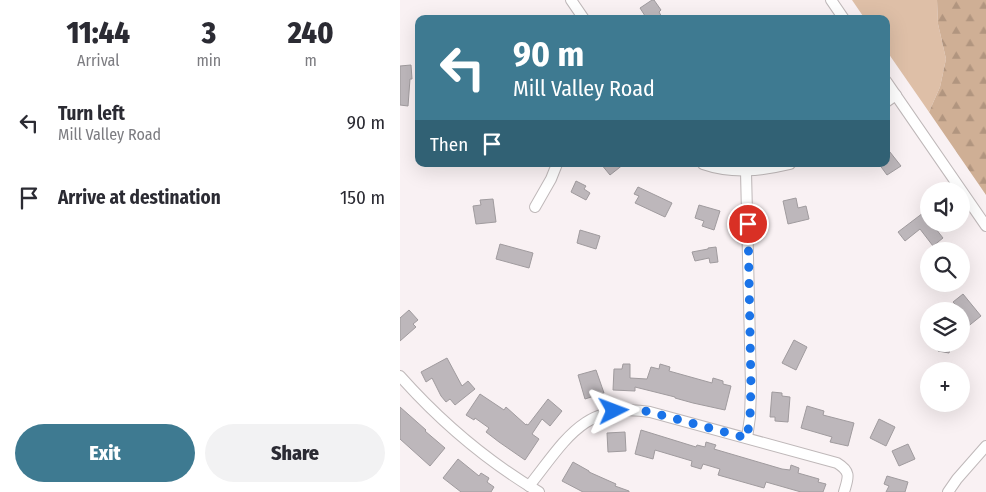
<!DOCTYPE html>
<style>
:root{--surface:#fff;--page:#f2f2f3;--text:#2b2b33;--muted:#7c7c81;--accent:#3e7a91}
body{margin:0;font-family:"Fira Sans Condensed",sans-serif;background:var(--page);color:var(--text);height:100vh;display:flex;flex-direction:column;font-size:19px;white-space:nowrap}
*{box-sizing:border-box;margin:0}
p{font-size:16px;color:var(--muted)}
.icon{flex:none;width:28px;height:28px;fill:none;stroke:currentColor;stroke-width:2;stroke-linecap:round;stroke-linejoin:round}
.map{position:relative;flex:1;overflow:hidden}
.panel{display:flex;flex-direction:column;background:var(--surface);width:400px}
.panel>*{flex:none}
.hud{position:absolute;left:15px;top:15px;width:475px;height:152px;border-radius:10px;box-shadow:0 5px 20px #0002;background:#3e7a91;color:#fff;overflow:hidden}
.buttons{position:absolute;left:520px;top:182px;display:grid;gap:10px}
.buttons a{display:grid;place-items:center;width:50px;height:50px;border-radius:50%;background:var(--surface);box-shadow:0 5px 20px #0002;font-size:25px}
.pin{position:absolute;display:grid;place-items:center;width:42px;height:42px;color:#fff;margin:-21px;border:2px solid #fff;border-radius:50%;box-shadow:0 1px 5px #0007}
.me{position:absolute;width:55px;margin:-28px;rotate:87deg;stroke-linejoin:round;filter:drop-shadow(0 0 4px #0008)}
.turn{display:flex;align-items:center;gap:18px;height:105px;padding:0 15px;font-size:22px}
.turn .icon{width:65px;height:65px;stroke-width:2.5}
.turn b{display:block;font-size:35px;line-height:42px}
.then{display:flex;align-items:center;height:48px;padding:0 15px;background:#0003;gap:10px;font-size:19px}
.eta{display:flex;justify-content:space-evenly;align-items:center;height:85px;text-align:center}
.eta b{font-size:30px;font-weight:800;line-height:35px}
.button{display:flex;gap:10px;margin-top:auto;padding:10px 15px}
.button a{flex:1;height:58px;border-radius:30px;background:var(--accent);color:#fff;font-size:20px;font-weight:800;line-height:58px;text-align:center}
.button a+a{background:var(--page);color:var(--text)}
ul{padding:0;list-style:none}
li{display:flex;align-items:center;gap:15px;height:75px;padding:0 15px}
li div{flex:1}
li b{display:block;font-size:19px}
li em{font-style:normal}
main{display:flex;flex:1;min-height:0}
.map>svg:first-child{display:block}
.grass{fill:#debfa7}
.forest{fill:url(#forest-firs)}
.building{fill:#bdb7bb;stroke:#a09b9e}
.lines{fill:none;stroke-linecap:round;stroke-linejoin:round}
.minor-casing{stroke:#bfb8b9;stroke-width:12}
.minor{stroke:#fff;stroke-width:10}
.route{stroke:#1a73e8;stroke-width:9;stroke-dasharray:0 16.2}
</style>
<main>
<section class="panel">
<div class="eta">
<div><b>11:44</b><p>Arrival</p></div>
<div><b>3</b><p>min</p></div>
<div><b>240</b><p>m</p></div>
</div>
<ul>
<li><svg class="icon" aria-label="left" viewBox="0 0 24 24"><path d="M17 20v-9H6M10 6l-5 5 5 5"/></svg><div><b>Turn left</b><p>Mill Valley Road</p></div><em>90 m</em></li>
<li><svg class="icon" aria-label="arrive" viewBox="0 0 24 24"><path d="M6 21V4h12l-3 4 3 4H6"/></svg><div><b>Arrive at destination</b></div><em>150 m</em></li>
</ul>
<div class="button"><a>Exit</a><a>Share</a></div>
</section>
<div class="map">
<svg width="586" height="492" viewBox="0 0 586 492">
<defs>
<pattern id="forest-firs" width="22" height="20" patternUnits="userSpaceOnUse" patternTransform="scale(1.25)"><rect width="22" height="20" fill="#cfaf95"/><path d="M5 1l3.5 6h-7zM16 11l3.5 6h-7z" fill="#b1957f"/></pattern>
</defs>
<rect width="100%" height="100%" fill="#f9f1f3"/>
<polygon class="grass" points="452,0 537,0 538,24 546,59 540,87 529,112 486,50 486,19 465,19"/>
<polygon class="forest" points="537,0 586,0 586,195 529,112 540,87 546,59 538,24"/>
<g class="building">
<polygon points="252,0 254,0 261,10 259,12 263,19 247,19 240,8"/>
<polygon points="11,65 12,79 10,79 8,106 0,105 0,66"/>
<polygon points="486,147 501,166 487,175 479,164 486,164"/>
<polygon points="201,164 224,164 210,175"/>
<polygon points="176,181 186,186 184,189 190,193 186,200 171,192"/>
<polygon points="238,187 272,203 265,217 235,203 239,196 234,194"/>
<polygon points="396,198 398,208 406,206 409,219 388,224 383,201"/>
<polygon points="93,199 96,222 76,224 73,206 81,205 80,200"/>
<polygon points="299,205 320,211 314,230 302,226 304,221 295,218"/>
<polygon points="523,213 529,220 529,224 532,224 543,238 533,246 520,229 505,241 498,232"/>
<polygon points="180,230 200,236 196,249 177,243"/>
<polygon points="100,244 133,253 129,268 96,259"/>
<polygon points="316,247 318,262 310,263 309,258 295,261 292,252 308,249 308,248"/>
<polygon points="563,294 581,316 561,332 561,311 553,302"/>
<polygon points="9,310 18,320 13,324 16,327 0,341 0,318"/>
<polygon points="394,340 407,347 396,370 382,363"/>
<polygon points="540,344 552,344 549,353 538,351"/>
<polygon points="47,358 62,386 68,381 75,389 55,405 50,399 46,402 41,396 32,378 26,382 21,372"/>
<polygon points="223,364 230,364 230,378 247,379 251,367 259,369 260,364 270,367 269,371 312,383 313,378 323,381 323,384 331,386 325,410 293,403 275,398 275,397 235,387 235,391 213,390 214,369 222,369"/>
<polygon points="196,370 204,393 185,399 178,375"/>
<polygon points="372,392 382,393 382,396 390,397 388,422 375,421 375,417 370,417"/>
<polygon points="80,394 104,410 106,407 126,425 126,424 128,425 148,399 162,411 150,426 142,419 132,434 139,439 125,460 99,442 86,432 89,428 75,418 74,420 66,415"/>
<polygon points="407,406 424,411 423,415 454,423 448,446 430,442 432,437 401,428"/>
<polygon points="0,407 26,430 25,431 45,448 30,466 0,439"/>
<polygon points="479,419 495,427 486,446 470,438"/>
<polygon points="241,430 296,447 297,445 305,447 306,442 316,445 314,449 382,469 390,470 391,465 399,468 398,473 419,479 418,482 426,484 423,492 401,492 366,482 364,488 318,475 320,469 303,464 301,469 291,466 292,461 255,450 253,459 235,454"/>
<polygon points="225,432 226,451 208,452 207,433"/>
<polygon points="508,444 515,459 499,466 492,451"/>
<polygon points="58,459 79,476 81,473 89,478 87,482 94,487 91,492 61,492 43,478"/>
<polygon points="173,462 189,471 189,472 216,484 215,486 229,491 229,492 183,492 162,481"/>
<polygon points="487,476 508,482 505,492 486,492 489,486 484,484"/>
</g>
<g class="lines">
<defs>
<g id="minor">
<polyline points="171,0 184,19"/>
<polyline points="431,0 444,19"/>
<polyline points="486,81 586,226"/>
<polyline points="486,102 496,95"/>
<path d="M303 164C332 174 361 171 390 164"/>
<polyline points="346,171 351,387 350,417 347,438"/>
<polyline points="135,207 151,179 157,164"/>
<path d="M0 376C40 421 87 461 139 492"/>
<path d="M129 486C165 441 184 401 250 412L437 463C452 472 448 478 444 492"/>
<polyline points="548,492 557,479 586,446"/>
</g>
</defs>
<use href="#minor" class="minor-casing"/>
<use href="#minor" class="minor"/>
</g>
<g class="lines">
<polyline class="route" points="214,411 236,409 250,412 347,438 350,417 351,387 348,224"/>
</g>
</svg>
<div class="buttons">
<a><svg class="icon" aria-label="sound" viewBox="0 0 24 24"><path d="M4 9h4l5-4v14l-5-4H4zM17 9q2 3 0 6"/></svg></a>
<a><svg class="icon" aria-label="search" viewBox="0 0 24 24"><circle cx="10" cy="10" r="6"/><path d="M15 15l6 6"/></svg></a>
<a><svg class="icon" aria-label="layers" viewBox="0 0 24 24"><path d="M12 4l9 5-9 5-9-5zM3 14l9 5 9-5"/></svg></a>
<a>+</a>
</div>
<div class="pin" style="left:348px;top:224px;background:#d93025"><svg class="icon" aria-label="arrive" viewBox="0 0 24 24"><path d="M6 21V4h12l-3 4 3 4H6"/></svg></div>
<svg class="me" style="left:214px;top:411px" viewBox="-20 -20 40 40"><path d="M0-17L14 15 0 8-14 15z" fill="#1a73e8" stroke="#fff" stroke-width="4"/></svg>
<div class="hud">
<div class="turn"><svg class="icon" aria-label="left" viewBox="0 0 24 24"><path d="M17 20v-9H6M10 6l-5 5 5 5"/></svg><div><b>90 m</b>Mill Valley Road</div></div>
<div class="then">Then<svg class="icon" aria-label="arrive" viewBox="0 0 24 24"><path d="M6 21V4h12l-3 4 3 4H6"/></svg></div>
</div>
</div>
</main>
